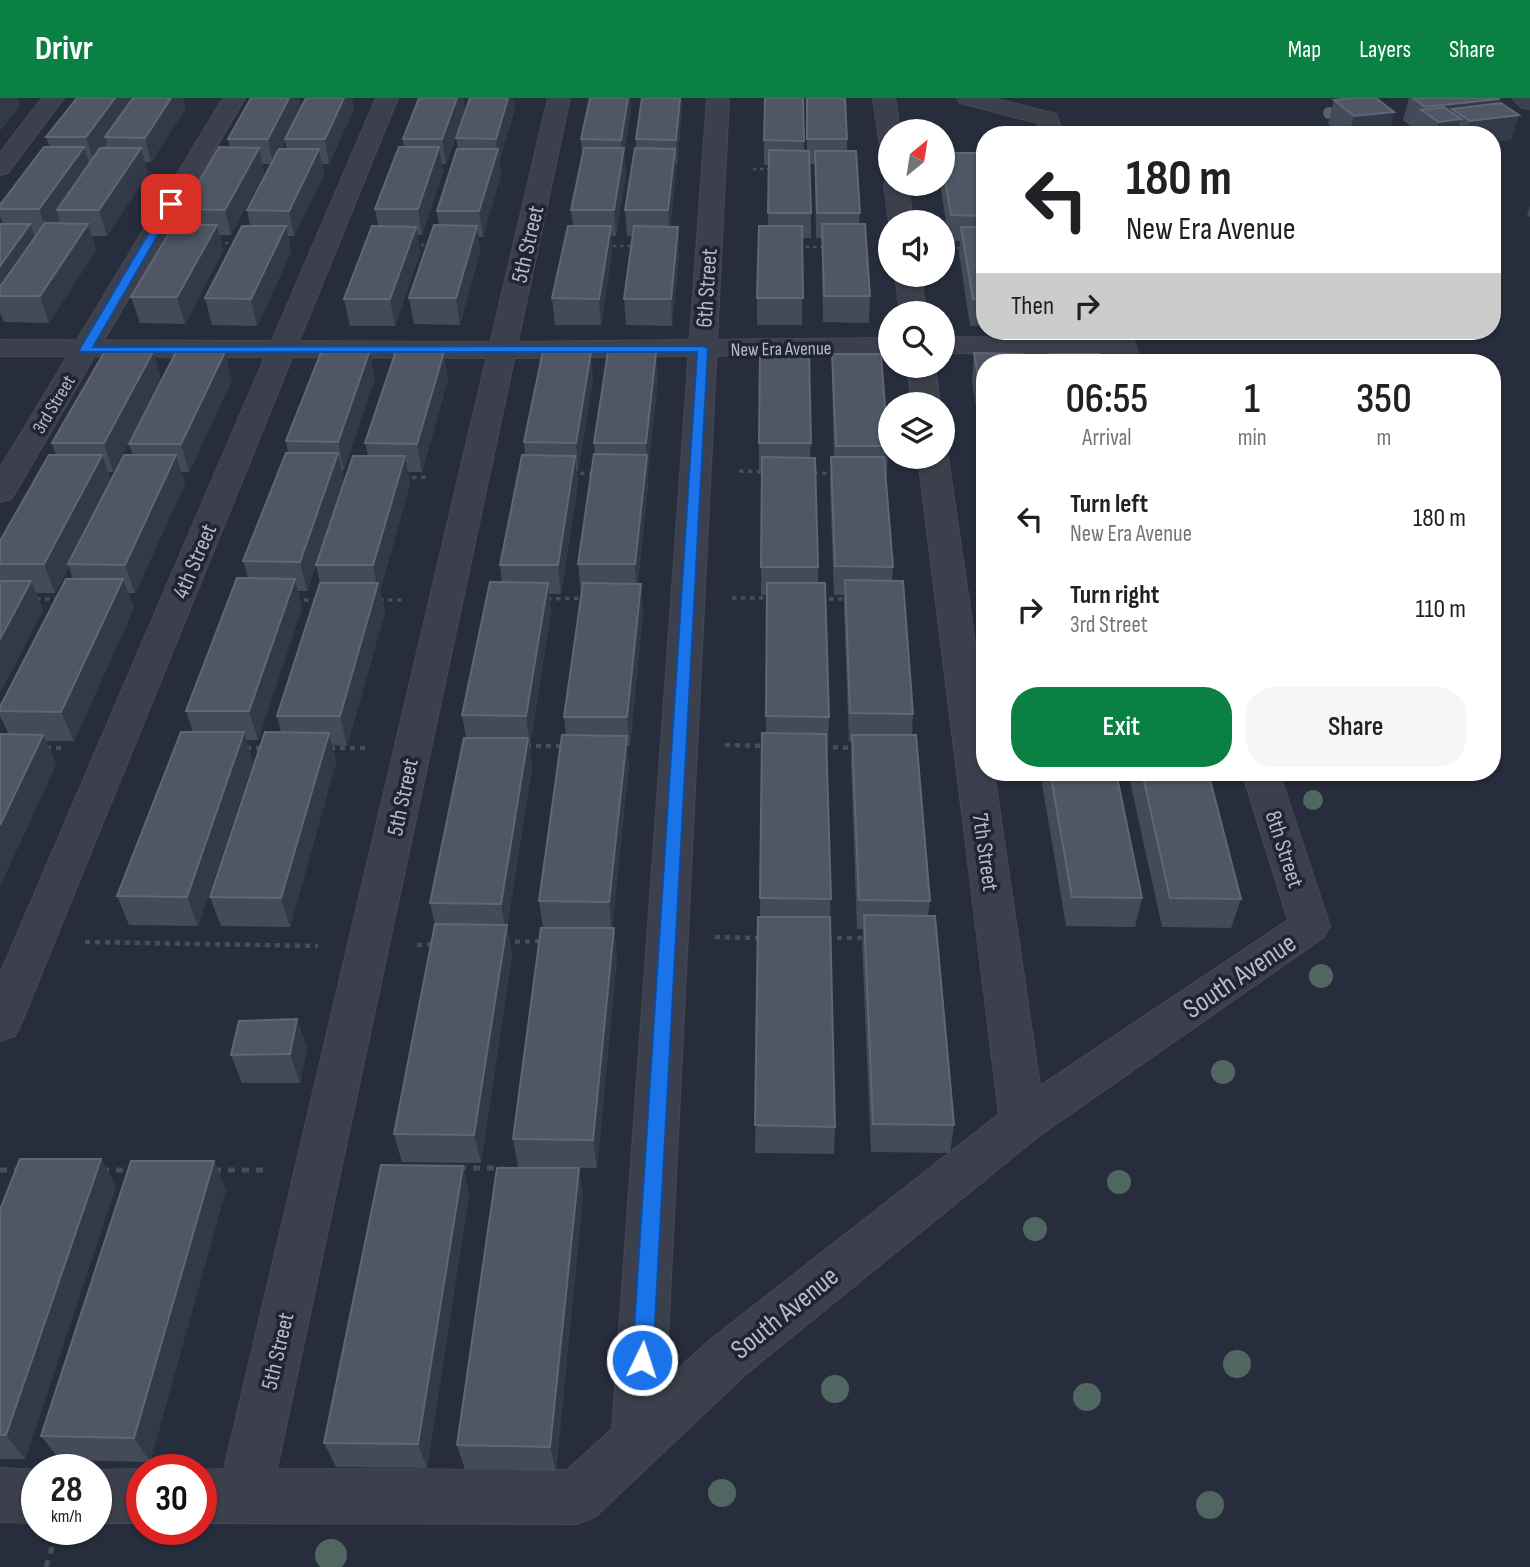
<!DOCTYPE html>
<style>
:root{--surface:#fff;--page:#f6f6f6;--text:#202124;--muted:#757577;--accent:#0b8043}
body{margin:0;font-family:"Sofia Sans Condensed",sans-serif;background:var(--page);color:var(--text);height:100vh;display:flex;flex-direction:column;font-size:26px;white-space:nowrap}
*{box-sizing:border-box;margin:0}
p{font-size:23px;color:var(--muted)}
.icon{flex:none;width:38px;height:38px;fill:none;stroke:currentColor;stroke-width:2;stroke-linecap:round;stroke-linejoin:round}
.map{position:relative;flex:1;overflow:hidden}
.sheet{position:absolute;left:976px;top:256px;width:525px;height:427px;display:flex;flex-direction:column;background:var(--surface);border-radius:28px;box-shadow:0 2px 5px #0004}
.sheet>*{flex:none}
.guide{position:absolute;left:976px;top:28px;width:525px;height:214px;border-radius:28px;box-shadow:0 2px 5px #0004;background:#fff;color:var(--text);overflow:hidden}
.needle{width:46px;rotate:30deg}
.fabs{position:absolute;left:878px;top:21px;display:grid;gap:14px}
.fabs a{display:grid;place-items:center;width:77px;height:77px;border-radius:50%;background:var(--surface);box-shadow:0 2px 5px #0004;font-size:35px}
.speed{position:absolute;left:21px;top:1356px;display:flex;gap:14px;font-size:35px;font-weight:700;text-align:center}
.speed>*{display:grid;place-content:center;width:91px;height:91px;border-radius:50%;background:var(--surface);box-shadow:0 2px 5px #0004;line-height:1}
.speed small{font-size:18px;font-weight:400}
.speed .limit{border:10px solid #d22;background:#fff;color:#111}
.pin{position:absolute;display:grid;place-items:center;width:60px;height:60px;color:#fff;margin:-30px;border-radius:14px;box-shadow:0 4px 10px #0006}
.me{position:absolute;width:77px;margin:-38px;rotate:4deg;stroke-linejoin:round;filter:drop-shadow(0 0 5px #0008)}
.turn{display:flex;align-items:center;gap:24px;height:147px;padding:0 35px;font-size:32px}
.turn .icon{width:91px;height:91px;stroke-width:2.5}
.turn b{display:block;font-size:49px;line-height:60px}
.then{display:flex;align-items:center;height:66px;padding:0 35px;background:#0003;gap:14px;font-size:26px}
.eta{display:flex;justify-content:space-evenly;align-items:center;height:119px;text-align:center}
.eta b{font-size:42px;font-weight:600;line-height:49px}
.action{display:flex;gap:14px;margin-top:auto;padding:14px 35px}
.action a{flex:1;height:80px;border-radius:28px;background:var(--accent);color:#fff;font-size:28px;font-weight:600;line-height:80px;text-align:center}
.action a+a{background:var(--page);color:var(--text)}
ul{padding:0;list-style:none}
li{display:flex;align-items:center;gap:21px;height:91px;padding:0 35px}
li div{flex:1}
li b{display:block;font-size:26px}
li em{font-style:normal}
header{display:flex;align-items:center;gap:42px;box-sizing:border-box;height:98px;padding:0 35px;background:var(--accent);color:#fff}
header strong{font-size:33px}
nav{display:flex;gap:38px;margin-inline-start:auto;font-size:24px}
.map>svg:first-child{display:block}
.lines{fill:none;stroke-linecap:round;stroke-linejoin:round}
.minor-casing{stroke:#444955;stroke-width:2}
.tertiary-casing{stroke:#444955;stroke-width:2}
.path-far3{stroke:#425155;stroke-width:2.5;stroke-dasharray:3.5 3.5;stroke-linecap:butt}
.path-far2{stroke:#425155;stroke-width:3.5;stroke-dasharray:4.5 4.5;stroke-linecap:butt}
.path-far1{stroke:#425155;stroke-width:4.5;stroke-dasharray:5 5;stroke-linecap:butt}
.path{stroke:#425155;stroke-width:5;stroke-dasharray:7 7;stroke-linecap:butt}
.minor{fill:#3b404c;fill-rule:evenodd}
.tertiary{fill:#3b404c;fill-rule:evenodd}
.tree{fill:#506660}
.wall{fill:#434a5a;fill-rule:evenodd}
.shaded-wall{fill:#323949}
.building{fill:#4f5666;stroke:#606675;stroke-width:2}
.route{fill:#1a73e8;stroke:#114b97;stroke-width:2}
.labels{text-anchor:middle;stroke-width:7;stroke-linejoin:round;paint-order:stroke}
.far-street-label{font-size:19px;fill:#b7bbc7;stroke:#202531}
.street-label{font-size:23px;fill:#b7bbc7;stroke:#202531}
.near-street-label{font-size:28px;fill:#b7bbc7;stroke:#202531}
</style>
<header>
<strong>Drivr</strong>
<nav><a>Map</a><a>Layers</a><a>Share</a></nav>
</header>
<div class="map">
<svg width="1530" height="1469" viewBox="0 0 1530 1469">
<rect width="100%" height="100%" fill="#272d3c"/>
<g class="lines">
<defs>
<g id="minor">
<polygon points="42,0 64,0 8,75 0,77 0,55"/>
<polygon points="223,0 245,0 15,395 11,401 0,404 0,370"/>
<polygon points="376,0 398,0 21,926 15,938 0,943 0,876"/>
<polygon points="548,0 570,0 277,1371 567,1372 612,1331 707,0 729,0 666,1282 710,1242 999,1016 918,359 943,359 943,353 948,359 985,613 985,674 994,674 1040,988 1288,822 1242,674 1279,674 1330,828 1324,839 1039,1038 746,1276 596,1418 577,1426 201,1425 201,1372 199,1372 224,1371"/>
<polygon points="873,0 895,0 900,33 891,33 891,56 880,49"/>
<polygon points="957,0 993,0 1056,16 1064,37 1042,37 1038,25 960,5"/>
<polygon points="1512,0 1530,0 1530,11 1522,10"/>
<polygon points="891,80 891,86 908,86 913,124 891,124 891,127 889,124 884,86"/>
<polygon points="895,177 921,177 926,215 900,215"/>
<polygon points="1104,233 1130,233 1141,264 1113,264"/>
<polygon points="907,268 935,268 940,306 912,306"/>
<polygon points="0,1370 39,1372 37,1372 37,1425 0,1424"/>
<polygon points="142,1371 142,1425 96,1425 96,1372 94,1372"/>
</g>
<g id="tertiary">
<polygon points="943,239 1122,240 1132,242 1136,248 1132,254 1122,256 943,255"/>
<polygon points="891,240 891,256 503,260 0,258 0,242 503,244"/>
</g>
</defs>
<use href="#minor" class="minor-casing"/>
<use href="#tertiary" class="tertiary-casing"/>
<g class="path-far3">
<polyline points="753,71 773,71"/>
<polyline points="218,145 237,145"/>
<polyline points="414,147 433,147"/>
<polyline points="606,148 636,148"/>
<polyline points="799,149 825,149"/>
<polyline points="943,150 963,150"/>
</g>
<g class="path-far2">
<polyline points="739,373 765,374"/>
<polyline points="813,375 835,376"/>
<polyline points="571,376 594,375"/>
<polyline points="403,380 430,379"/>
<polyline points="732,500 773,500"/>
<polyline points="36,501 59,501"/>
<polyline points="547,501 587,500"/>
<polyline points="820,501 850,501"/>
<polyline points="295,502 318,502"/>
<polyline points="379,502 402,502"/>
</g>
<g class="path-far1">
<polyline points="725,647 766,648"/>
<polyline points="526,648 566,648"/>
<polyline points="823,649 857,650"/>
<polyline points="46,650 66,650"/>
<polyline points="246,650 265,650"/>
<polyline points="330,650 367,650"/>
<polyline points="715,839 762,840"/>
<polyline points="827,840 867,840"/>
<polyline points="85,844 318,848"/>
<polyline points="505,844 545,843"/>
<polyline points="417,847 437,846"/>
</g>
<g class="path">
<polyline points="459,1070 503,1070"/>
<polyline points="526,1070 570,1069"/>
<polyline points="0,1072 20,1072"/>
<polyline points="102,1072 132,1072"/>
<polyline points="214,1072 265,1072"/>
<polyline points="46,1469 53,1446"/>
</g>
<use href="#minor" class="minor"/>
<use href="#tertiary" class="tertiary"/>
</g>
<g class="tree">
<circle cx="1329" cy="15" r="6"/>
<circle cx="1313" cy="702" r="10"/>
<circle cx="1321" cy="878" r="12"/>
<circle cx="1223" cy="974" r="12"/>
<circle cx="1119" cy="1084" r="12"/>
<circle cx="1035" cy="1131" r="12"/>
<circle cx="1237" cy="1266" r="14"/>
<circle cx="835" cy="1291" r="14"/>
<circle cx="1087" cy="1299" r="14"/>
<circle cx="722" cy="1395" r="14"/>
<circle cx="1210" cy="1407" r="14"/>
<circle cx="331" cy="1457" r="16"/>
</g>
<g class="wall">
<polygon points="77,0 129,0 130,4 186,10 151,64 144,64 148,75 107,138 92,138 96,152 49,225 4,224 0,215 0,126 3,126 0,119 0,107 50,49 46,39"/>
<path d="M251 0H299L301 10 306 0H352L354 11 329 66H322L324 76 294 138H288L291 154 257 228 212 227 205 200 250 128 247 112 271 66H262L264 75 231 137H219L223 153 185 226 140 225 131 199 187 127 183 111 230 50 228 41ZM285 43 287 51H281Z"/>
<polygon points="419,0 463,0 465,11 446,66 442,66 443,74 422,137 417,137 420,155 395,228 350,228 344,201 378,128 375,111 404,49 403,41"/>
<polygon points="642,0 682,0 682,12 677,67 676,67 676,76 670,129 678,129 679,155 672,228 626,227 624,201 633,138 627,138 625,112 636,50 636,41"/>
<polygon points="803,0 804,53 807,53 806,0 847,41 847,53 860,115 859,126 870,198 869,225 823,224 822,140 816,140 815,66 810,66 811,115 811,140 802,140 802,227 757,227 757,200 768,128 769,67 764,67 764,42"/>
<polygon points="1409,0 1498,0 1499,1 1497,6 1519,17 1511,42 1493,44 1493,37 1415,37 1414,36 1415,32 1403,22"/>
<polygon points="1334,2 1394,14 1388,37 1341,37 1328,26"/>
<polygon points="515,11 499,64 501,76 483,139 478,139 480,153 460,227 414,226 409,200 439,127 437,113 458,51 456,40"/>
<polygon points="631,12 624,55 626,75 616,138 611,138 612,154 601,227 555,227 552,200 573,128 571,112 582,57 581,41"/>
<polygon points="943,55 985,74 985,228 970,228 959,155 960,143 949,143 940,86 943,86"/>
<polygon points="1530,108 1530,119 1527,117"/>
<polygon points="153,254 161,281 113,374 108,374 111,382 133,357 129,346 232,282 189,374 181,374 185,386 135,495 128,495 134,510 74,643 46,643 56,666 0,788 9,637 0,618 0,609 73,481 69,469 55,495 36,495 43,512 0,595 0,443 56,357 52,345"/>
<polygon points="974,255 985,264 985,368 972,283"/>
<polygon points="832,256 888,348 887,377 886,377 893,469 892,483 913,616 912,637 930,803 928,818 954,1027 950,1055 871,1054 862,846 863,831 857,831 851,666 852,644 849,644 844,511 844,497 834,497 830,387 831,359 834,359 832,284"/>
<polygon points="375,280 344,372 342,372 344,383 368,358 365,345 448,281 422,374 408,374 410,386 380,493 385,514 347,648 332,647 336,664 290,829 221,828 210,799 281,634 277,618 320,485 316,467 307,493 298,493 302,510 258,642 246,642 253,664 198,828 129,827 117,798 193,634 186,613 248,480 243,463 288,355 286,343"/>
<polygon points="593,281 578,373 577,373 578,386 561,496 549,496 551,514 530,647 529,647 532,670 507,829 512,856 481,1065 402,1064 394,1036 435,827 430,805 466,640 462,617 502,484 500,467 525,357 524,344"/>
<polygon points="658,281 648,373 648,385 638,486 643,515 630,648 627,648 629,667 612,830 614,830 617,859 597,1070 518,1069 513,1041 543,830 539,803 566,637 564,619 582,495 581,495 578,466 595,356 594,345"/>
<polygon points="759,345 811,345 810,360 818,469 818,485 829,619 828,648 827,648 835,1029 834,1056 755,1055 760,819 762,635 766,635 767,497 761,497 762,373 759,373"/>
<polygon points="1040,674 1116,674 1142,800 1135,829 1066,828"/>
<polygon points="1128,674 1208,674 1241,801 1231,830 1162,829"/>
<polygon points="297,921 307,950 300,985 242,985 231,957"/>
<polygon points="101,1061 116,1088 25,1361 0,1361 0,1112"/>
<polygon points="463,1068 469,1096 427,1370 336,1369 324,1345"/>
<polygon points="226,1091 150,1364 60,1362 41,1338"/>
<polygon points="583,1097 556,1373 465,1371 457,1347"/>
</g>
<g class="shaded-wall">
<polygon points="0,0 17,0 20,9 0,33"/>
<polygon points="115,0 129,0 132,10 105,39 107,45 94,64 86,39"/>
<polygon points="171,0 184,0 186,10 151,64 145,40"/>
<polygon points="289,0 299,0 301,11 273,66 268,41"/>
<polygon points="344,0 352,0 354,11 329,66 325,41"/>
<polygon points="457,0 463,0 465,11 446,66 442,41"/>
<polygon points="508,0 513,0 515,11 499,64 501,76 483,139 479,113 497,53 496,41"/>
<polygon points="628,0 631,0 631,12 624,55 626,75 616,138 614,112 622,61 621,42"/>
<polygon points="680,0 682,0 682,12 677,67 676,42"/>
<polygon points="1499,1 1492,21 1519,17 1511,42 1493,44 1493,37 1466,37 1470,23 1452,11 1449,22 1461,21 1456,37 1435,37 1439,24 1424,13 1425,9"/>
<polygon points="1394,14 1388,37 1349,37 1354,18"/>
<polygon points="84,49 92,74 57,112 60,121 48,137 39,111"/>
<polygon points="439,49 443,74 422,137 418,111"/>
<polygon points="141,50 148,75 107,138 99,112"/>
<polygon points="259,50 264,75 231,137 225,112"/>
<polygon points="319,51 324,76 294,138 289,113"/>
<polygon points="675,51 676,76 669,138 668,112"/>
<polygon points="30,126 39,152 0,198 0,168"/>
<polygon points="88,126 96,152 49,225 40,198"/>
<polygon points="217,127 223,153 185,226 177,199"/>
<polygon points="286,128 291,154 257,228 251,201"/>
<polygon points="477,128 480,153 460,227 456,200"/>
<polygon points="611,128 612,154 601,227 599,201"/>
<polygon points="416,129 420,155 395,228 390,201"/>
<polygon points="678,129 679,155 672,228 671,201"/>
<polygon points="370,252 375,280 344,372 338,344"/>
<polygon points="153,254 161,281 113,374 104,345"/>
<polygon points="225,254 232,282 189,374 181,346"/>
<polygon points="444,254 448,281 422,374 417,346"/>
<polygon points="591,254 593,281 578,373 576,345"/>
<polygon points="656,254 658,281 648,373 646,345"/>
<polygon points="338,355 344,383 307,493 300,464"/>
<polygon points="102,357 112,385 68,466 69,469 55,495 44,466"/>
<polygon points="176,357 185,386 135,495 125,467"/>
<polygon points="647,357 648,385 637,495 635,466"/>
<polygon points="405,358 410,386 380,493 385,514 347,648 340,618 377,488 373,467"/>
<polygon points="575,358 578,386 561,496 558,467"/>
<polygon points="123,481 134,510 74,643 61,614"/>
<polygon points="295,481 302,510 258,642 249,613"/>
<polygon points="31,483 43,512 0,595 0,541"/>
<polygon points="548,485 551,514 530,647 526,618"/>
<polygon points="641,486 643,515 630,648 627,619"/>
<polygon points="244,634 253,664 198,828 187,799"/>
<polygon points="329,635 336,664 290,829 281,800"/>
<polygon points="43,637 56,666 0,788 0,727"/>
<polygon points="627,638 629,667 612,833 609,804"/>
<polygon points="528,640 532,670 507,829 512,856 481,1065 474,1037 506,834 501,806"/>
<polygon points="614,830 617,859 597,1070 593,1042"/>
<polygon points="297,921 307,950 300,985 290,956"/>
<polygon points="101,1061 116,1088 25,1361 6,1337"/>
<polygon points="214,1063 226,1091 150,1364 134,1340"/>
<polygon points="463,1068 469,1096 427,1370 418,1346"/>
<polygon points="579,1070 583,1097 556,1373 550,1349"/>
</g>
<g class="building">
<polygon points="77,0 115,0 86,39 46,39"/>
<polygon points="133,0 171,0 145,40 105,39"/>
<polygon points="251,0 289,0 268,41 228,41"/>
<polygon points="306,0 344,0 325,41 285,41"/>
<polygon points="419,0 457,0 442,41 403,41"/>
<polygon points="470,0 508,0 496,41 456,40"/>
<polygon points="590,0 628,0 621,42 581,41"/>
<polygon points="642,0 680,0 676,42 636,41"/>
<polygon points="765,0 803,0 804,43 764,42"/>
<polygon points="807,0 845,0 847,41 807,41"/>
<polygon points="1353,0 1376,0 1394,14 1354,18 1334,2"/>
<polygon points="1413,0 1498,0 1499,1 1425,9"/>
<polygon points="1501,5 1519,17 1470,23 1452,11"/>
<polygon points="1444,9 1461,21 1439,24 1421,12"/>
<polygon points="44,49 84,49 39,111 0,111 0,107"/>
<polygon points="219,49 259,50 225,112 183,111"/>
<polygon points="399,49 439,49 418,111 375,111"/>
<polygon points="100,50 141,50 99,112 57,112"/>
<polygon points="584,50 624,50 614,112 571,112"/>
<polygon points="635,50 675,51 668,112 625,112"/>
<polygon points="279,51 319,51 289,113 247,112"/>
<polygon points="457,51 498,51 479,113 437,113"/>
<polygon points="769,52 809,53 811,115 768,115"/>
<polygon points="815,53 856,53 860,115 817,115"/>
<polygon points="943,55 981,55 985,74 985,118 951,117 943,70"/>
<polygon points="45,125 88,126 40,198 0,198 0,189"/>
<polygon points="0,126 30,126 0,168"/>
<polygon points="822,126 865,126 870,198 824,198"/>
<polygon points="174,127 217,127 177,199 131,199"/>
<polygon points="434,127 477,128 456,200 409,200"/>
<polygon points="242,128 286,128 251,201 205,200"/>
<polygon points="372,128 416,129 390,201 344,201"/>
<polygon points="568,128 611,128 599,201 552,200"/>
<polygon points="634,128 678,129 671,201 624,201"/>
<polygon points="759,128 802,128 803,200 757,200"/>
<polygon points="961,129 985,129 985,201 973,201"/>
<polygon points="322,252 370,252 338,344 286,343"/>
<polygon points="105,253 153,254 104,345 52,345"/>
<polygon points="396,253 444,254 417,346 365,345"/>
<polygon points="543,253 591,254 576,345 524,344"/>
<polygon points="760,253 809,254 811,345 759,345"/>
<polygon points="176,254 225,254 181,346 129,346"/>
<polygon points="608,254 656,254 646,345 594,345"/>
<polygon points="974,255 1023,256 1025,264 985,264 985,321"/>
<polygon points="832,256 881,256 888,348 836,348"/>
<polygon points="1050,256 1099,256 1101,264 1052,264"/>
<polygon points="286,355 338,355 300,464 243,463"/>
<polygon points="594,356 647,357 635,466 578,466"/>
<polygon points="49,357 102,357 44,466 0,466 0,443"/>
<polygon points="124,357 176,357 125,467 68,466"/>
<polygon points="522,357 575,358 558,467 500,467"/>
<polygon points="353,358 405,358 373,467 316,467"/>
<polygon points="762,359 815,360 818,469 761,469"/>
<polygon points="831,359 884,359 893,469 835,468"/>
<polygon points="237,480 295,481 249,613 186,613"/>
<polygon points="66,481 123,481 61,614 0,613 0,609"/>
<polygon points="845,482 903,483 913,616 850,615"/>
<polygon points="0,483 31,483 0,541"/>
<polygon points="490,484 548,485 526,618 462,617"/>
<polygon points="320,485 378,485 340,618 277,618"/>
<polygon points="583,485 641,486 627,619 564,619"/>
<polygon points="767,485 825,485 829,619 766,618"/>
<polygon points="181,634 244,634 187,799 117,798"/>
<polygon points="265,634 329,635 281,800 210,799"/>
<polygon points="762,635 826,636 831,801 760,800"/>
<polygon points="0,636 43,637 0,727"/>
<polygon points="562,637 627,638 609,804 539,803"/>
<polygon points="852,637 916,637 930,803 859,802"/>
<polygon points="464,640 528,640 501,806 430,805"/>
<polygon points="1050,674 1116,674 1142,800 1072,799"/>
<polygon points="1142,674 1208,674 1241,801 1170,800"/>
<polygon points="864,817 935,818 954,1027 873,1026"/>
<polygon points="758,819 830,819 835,1029 755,1027"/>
<polygon points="435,826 507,827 474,1037 394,1036"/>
<polygon points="541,830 614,830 593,1042 513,1041"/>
<polygon points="297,921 290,956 231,957 239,923"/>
<polygon points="20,1061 101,1061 6,1337 0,1337 0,1112"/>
<polygon points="131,1063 214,1063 134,1340 41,1338"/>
<polygon points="381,1067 463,1068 418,1346 324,1345"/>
<polygon points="497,1070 579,1070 550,1349 457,1347"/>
</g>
<polygon class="route" points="171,103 176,106 93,249 703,248 708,251 653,1262 649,1269 642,1272 635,1269 632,1262 697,254 81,254 79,252 166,106"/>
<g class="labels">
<g class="far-street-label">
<text transform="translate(781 250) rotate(-1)" y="7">New Era Avenue</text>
<text transform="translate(53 306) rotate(-59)" y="7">3rd Street</text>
</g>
<g class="street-label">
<text transform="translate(527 146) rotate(-77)" y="8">5th Street</text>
<text transform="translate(706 190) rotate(-86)" y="8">6th Street</text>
<text transform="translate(194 463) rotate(-67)" y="8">4th Street</text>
<text transform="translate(402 699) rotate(-78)" y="8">5th Street</text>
<text transform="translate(1285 751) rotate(72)" y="8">8th Street</text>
<text transform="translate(986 754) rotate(82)" y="8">7th Street</text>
<text transform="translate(277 1253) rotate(-77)" y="8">5th Street</text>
</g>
<g class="near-street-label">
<text transform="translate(1239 877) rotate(-34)" y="10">South Avenue</text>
<text transform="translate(784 1214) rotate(-39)" y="10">South Avenue</text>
</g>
</g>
</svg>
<div class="fabs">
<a><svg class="needle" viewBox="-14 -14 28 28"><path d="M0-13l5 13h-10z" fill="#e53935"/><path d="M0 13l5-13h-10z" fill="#757577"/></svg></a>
<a><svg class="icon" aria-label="sound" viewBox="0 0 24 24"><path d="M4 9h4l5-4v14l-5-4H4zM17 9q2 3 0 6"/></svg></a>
<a><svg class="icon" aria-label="search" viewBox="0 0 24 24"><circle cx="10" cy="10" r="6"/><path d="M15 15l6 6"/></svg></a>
<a><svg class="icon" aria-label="layers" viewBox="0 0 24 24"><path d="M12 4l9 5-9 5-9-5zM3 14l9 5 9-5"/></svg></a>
</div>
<div class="speed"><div>28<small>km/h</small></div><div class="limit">30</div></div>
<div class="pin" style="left:171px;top:106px;background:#d93025"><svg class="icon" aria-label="arrive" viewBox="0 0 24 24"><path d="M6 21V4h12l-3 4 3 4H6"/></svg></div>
<svg class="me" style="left:642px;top:1262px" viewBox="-20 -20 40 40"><circle r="17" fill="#1a73e8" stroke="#fff" stroke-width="3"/><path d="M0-11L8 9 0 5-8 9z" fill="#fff"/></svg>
<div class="guide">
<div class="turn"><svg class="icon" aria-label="left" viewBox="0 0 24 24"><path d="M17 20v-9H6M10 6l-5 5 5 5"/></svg><div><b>180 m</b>New Era Avenue</div></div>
<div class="then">Then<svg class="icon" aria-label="right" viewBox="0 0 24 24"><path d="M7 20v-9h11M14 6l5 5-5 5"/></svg></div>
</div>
<section class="sheet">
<div class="eta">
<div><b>06:55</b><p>Arrival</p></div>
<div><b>1</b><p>min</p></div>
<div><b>350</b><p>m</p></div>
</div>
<ul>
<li><svg class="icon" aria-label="left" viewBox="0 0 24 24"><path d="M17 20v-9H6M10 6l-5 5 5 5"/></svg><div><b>Turn left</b><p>New Era Avenue</p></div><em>180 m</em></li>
<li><svg class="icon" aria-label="right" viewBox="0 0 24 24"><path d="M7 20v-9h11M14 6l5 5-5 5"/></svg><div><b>Turn right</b><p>3rd Street</p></div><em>110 m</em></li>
</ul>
<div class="action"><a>Exit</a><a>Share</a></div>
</section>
</div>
